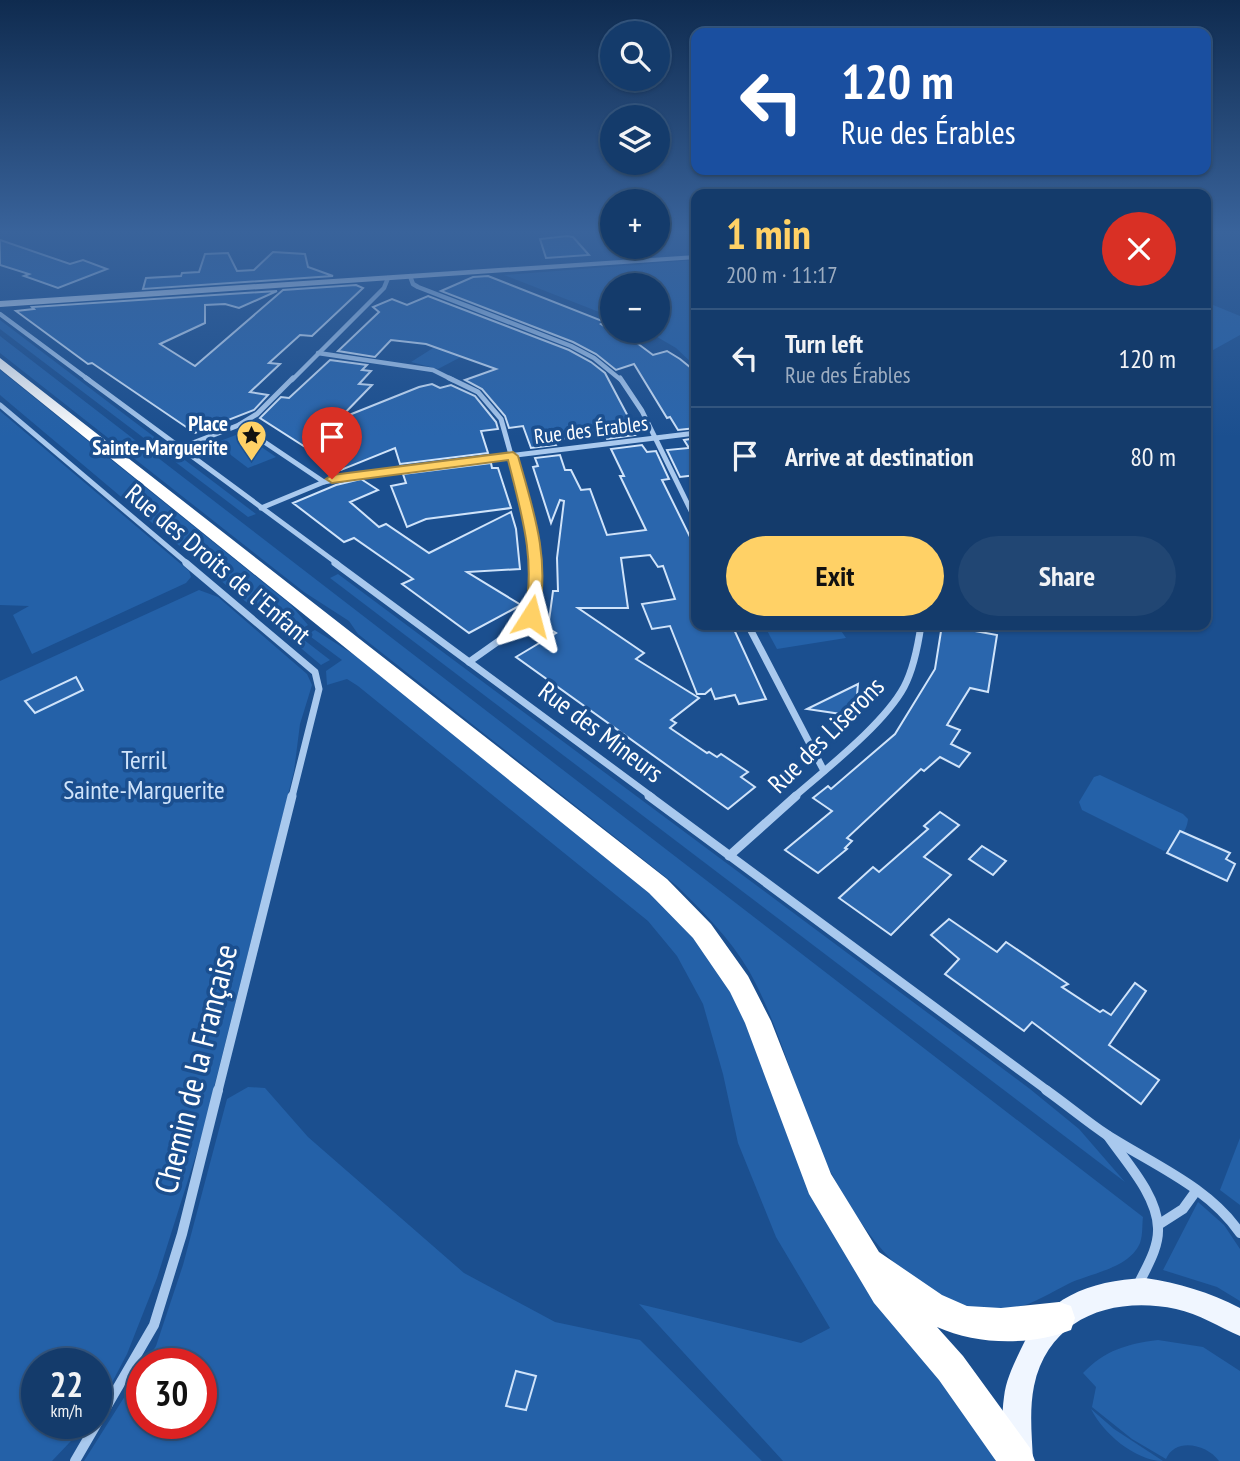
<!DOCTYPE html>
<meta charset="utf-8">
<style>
:root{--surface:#143b6b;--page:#214673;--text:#f1f3f6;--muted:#9dadc1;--line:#33557e;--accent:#ffd166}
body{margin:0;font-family:"PT Sans Narrow",sans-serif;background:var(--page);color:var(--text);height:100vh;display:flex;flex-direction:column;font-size:26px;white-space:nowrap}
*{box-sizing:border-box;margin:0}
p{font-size:23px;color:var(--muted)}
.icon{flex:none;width:38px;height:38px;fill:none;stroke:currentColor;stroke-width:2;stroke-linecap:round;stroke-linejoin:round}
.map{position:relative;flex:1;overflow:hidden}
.drawer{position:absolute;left:691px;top:189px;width:520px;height:441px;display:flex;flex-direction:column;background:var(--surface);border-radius:14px;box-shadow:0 2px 5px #0004,0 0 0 2px var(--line)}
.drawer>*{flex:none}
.banner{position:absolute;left:691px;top:28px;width:520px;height:147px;border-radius:14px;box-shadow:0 2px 5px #0004,0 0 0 2px var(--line);background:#1a4fa0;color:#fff;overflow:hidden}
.buttons{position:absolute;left:600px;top:21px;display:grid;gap:14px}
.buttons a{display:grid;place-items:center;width:70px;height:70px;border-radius:50%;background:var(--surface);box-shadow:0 2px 5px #0004,0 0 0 2px var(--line);font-size:35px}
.speed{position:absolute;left:21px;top:1348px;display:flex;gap:14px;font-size:35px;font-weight:700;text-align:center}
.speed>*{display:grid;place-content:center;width:91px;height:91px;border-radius:50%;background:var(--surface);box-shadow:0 2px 5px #0004,0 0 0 2px var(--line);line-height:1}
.speed small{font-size:18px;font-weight:400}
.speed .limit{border:10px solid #d22;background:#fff;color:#111}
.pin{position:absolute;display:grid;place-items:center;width:60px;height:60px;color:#fff;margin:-72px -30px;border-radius:50% 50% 50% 0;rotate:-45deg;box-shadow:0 0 7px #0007}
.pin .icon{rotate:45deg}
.me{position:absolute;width:77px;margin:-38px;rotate:9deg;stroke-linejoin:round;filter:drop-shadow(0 0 5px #0008)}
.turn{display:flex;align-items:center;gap:24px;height:147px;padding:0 35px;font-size:32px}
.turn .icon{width:91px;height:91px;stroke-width:2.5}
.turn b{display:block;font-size:49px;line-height:60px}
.round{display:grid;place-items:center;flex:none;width:74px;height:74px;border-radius:37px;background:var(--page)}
.head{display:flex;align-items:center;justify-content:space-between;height:119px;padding:0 35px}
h1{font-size:42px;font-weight:600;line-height:52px;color:var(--accent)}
.action{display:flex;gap:14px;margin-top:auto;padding:14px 35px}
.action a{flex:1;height:80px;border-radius:42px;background:var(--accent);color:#111;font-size:28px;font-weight:600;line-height:80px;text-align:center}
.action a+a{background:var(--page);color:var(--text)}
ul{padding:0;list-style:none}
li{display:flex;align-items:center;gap:21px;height:98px;padding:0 35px;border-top:2px solid var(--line)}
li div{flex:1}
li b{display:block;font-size:26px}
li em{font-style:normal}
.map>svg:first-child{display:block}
.green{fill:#2461a8}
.building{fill:#2a66ad;stroke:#cfe3fa;stroke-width:2}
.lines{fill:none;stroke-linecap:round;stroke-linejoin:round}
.street-far4{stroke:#a9c9ee;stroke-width:4.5}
.street-far3{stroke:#a9c9ee;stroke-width:5}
.street-far2{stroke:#a9c9ee;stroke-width:7}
.street-far1{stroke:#a9c9ee;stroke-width:9}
.street{stroke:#a9c9ee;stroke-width:10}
.secondary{fill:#d6e6fa;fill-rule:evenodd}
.primary{fill:#f0f6ff;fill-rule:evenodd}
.highway{fill:#fff;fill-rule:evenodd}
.route{fill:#ffd166;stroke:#a68842;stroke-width:2}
.labels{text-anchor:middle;stroke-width:7;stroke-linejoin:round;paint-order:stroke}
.far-poi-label{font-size:21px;font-weight:bold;fill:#fff;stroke:#1b4f8f;text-anchor:end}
.far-street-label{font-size:21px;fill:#fff;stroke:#1b4f8f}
.street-label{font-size:26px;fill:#fff;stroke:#1b4f8f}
.park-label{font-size:26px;fill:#cfe3fa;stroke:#1b4f8f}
.near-street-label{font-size:32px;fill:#fff;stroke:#1b4f8f}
</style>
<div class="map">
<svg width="1240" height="1461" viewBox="0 0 1240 1461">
<rect width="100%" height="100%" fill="#1b4f8f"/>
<g class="green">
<polygon points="696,260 696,367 676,348 647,331 658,331 658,285 612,285 612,317 504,275"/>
<polygon points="1206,302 1240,316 1240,335 1206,354"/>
<polygon points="0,320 256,514 248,517 0,329"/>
<path d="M0 336 1143 1217C1142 1224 1143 1235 1140 1243 1129 1269 1090 1273 1068 1284 1050 1293 1030 1306 1010 1309 929 1321 870 1244 836 1182 800 1117 786 1037 749 971 730 938 703 912 677 886L358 634 349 621 304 592 0 353Z"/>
<polygon points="441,343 478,348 438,369 411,362"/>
<polygon points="0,370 291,605 308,625 295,633 330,660 321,665 0,395"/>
<polygon points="0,411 189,571 191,577 186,583 32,654 13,615 29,606 0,605"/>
<polygon points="241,433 276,457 248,468 215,443"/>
<polygon points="338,574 1030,1089 1079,1129 1125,1182 330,578"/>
<polygon points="199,590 218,597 307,674 312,685 300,724 294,771 201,1139 157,1278 127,1354 96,1413 96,1363 37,1363 37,1423 88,1423 52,1461 0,1461 0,681"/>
<polygon points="764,625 837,625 846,638 777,649"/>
<polygon points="315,630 356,656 672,910 728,980 745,1019 793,1151 991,1440 995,1461 783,1461 639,1304 801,1343 830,1328 776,1237 738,1143 723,1074 703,1004 677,956 648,921 358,686 347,679 327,685 326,671 342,660 307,634"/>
<path d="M1100 775 1183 814 1188 819C1187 832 1176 846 1164 851L1082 810 1079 802 1094 777Z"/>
<polygon points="248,1087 265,1088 308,1137 464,1273 555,1322 640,1340 762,1461 84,1461 142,1369 142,1423 201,1423 201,1363 145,1363 156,1346 183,1265 227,1099"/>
<polygon points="1240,1138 1240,1205 1220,1190"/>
<polygon points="1198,1202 1224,1225 1240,1249 1240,1301 1217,1287 1163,1270"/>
<path d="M1158 1340 1203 1347 1240 1371V1461H1219C1207 1444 1175 1437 1166 1459L1132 1439 1092 1407 1096 1387 1083 1373C1105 1350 1127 1344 1158 1340Z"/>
<path d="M1091 1409 1114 1429 1163 1461C1135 1461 1102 1432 1091 1409Z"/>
</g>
<g class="building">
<polygon points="567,236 573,237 589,255 546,258 540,239"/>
<polygon points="0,240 70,264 83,260 107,269 58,288 24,276 29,274 0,265"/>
<polygon points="273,252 305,254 308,267 333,276 143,289 146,278 181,276 182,273 199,272 205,254 228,253 237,271 254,270"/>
<polygon points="488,276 605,322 601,324 612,331 620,332 617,333 633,340 653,355 667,351 680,359 696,372 696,428 678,430 670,417 667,418 634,364 616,370 596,354 573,342 441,291 473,277"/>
<polygon points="356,285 363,288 312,336 300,335 269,363 280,364 250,392 268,395 254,410 195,433 92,363 88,364 16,311 34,309 32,307 277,291 239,308 225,304 205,305 205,323 160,344 195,366 283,290"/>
<polygon points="428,296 569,350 591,362 605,373 631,422 626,423 635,435 607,439 604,434 554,440 556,445 531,448 523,426 509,428 505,416 482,389 465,380 496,369 426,344 391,340 375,357 338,351 379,312 373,307 392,299 407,305"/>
<polygon points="330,360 367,365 362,370 371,371 359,384 372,385 339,419 419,387 432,384 440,388 451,385 475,396 496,422 498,429 481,431 488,453 400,464 395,448 341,470 260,418 281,397 289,398"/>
<polygon points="696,438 696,475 680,477 667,450 689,448 684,440"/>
<polygon points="642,445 647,452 656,451 669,479 662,480 696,549 696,593 692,593 696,602 696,625 732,625 766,699 739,704 735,695 715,699 711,689 705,694 697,694 670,626 652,629 642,604 675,599 663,566 658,567 650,555 621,558 628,608 578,608 644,653 636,659 699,698 671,720 676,723 670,728 707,753 709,752 717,757 721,754 748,772 741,777 755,787 728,809 516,657 556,633 548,628 553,591 558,591 557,558 564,501 560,500 551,523 533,467 538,466 535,458 560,455 565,470 571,470 581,490 590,489 607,535 646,530 620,476 624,476 611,449"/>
<polygon points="491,463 492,468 498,468 511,508 426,519 407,527 391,486 406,483 403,474"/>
<polygon points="361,479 378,490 350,502 379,527 386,524 429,553 511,512 516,529 520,569 467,572 521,605 469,633 402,584 413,579 354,538 344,542 293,503 336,485"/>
<polygon points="942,625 997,635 988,692 970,688 947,725 960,730 951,744 970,753 959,767 940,757 924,771 921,769 847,838 852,841 845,848 847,849 818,873 785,850 832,811 813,798 828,786 831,789 895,734 935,669"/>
<polygon points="76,677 83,690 35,713 25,701"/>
<polygon points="858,684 855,716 807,709"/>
<polygon points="940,812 959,825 924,857 951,875 891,935 839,898 873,867 879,872 928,829 924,826"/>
<polygon points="1180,831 1230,853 1226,859 1235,864 1227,881 1167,853"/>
<polygon points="982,846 1006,861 993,875 969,859"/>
<polygon points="949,919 997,952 1006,942 1068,984 1062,987 1100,1012 1103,1010 1111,1015 1135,983 1146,991 1109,1045 1159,1080 1141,1104 1032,1022 1024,1031 945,974 959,959 931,935"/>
<polygon points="516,1371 536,1376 526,1410 506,1406"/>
</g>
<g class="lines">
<g class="street-far4">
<polyline points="410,276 413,284 418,287 571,346 594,358 621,380"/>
<polyline points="0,314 89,380"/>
<polyline points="318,353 433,370 453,380"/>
<polyline points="292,380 384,288 388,278"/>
</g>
<g class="street-far3">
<polyline points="86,378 338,564"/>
<polyline points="449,378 478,392 501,419 536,544 536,564"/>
<polyline points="620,378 642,411 696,521"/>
<polyline points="0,405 188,564"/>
<polyline points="239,425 257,414 293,378"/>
<polyline points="180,448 239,425 324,482 261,508"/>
<polyline points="324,482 361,474 696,433"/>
</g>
<g class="street-far2">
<polyline points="186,563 315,672 319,689 292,797"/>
<polyline points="335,563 652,797"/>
<polyline points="748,625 824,771"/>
<polyline points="469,662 527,621 536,595 536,563"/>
<path d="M794 797C826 769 884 724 904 687 914 668 918 646 921 625"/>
</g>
<g class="street-far1">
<polyline points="649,796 1048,1091"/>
<polyline points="729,856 796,796"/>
<polyline points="218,1091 292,796"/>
</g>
<g class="street">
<path d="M1046 1090C1066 1104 1086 1121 1107 1135 1152 1164 1209 1187 1240 1233"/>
<path d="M1108 1136C1126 1162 1157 1195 1158 1228 1159 1248 1146 1268 1138 1285"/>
<polyline points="1158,1225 1183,1209 1196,1191"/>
<polyline points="75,1461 154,1325 182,1234 218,1090"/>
</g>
<polygon class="secondary" points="696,255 696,259 0,307 0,301"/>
<path class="primary" d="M1145 1278C1179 1283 1209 1292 1240 1308V1336C1219 1327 1199 1314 1176 1309 1113 1296 1049 1317 1034 1386 1029 1411 1032 1436 1033 1461H1003C1003 1440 1001 1418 1004 1397 1006 1380 1013 1366 1020 1351 1045 1297 1088 1281 1145 1278Z"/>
<path class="highway" d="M0 358 667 879 711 924 748 976 771 1021 831 1174 879 1252 942 1295 967 1306 1001 1308 1059 1302 1071 1306 1075 1318 1071 1330C1030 1346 977 1345 937 1327L963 1356 1030 1448 1035 1461H996L939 1380 874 1303 809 1194 745 1023 730 992 693 938 649 893 0 369Z"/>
</g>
<linearGradient id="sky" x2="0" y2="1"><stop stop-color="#0f2b4f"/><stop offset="0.53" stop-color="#39639b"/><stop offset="1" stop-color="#39639b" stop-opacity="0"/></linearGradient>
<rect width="1240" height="437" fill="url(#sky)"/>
<path class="route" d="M513 452 518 456C533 509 551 560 538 616L531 620 524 616C537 562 521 512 508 460L332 483 326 479 332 475Z"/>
<defs>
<symbol id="sight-pin" viewBox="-11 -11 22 30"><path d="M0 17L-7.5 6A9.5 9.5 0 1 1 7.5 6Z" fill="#ffd166" stroke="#1b4f8f"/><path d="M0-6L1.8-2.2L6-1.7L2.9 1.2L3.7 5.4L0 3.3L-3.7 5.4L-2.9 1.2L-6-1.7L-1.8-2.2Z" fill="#111"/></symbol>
</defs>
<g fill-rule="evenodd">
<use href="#sight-pin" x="234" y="418" width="35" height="47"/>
</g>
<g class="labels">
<g class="far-poi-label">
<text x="228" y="431">Place<tspan x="228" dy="24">Sainte-Marguerite</tspan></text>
</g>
<g class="far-street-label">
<text transform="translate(591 430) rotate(-7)" y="7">Rue des Érables</text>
</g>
<g class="street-label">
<text transform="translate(218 564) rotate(40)" y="9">Rue des Droits de l'Enfant</text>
<text transform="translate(601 732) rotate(37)" y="9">Rue des Mineurs</text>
<text transform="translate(826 735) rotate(-45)" y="9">Rue des Liserons</text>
</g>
<g class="park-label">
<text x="144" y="769">Terril<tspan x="144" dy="30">Sainte-Marguerite</tspan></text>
</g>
<g class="near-street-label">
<text transform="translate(196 1069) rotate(-76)" y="11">Chemin de la Française</text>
</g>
</g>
</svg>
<div class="buttons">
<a><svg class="icon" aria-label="search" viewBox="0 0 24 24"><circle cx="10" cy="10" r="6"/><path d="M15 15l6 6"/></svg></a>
<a><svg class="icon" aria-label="layers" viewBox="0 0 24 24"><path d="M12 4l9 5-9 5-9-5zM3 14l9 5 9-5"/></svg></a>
<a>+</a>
<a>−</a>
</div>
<div class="speed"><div>22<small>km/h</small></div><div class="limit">30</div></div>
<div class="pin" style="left:332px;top:479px;background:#d93025"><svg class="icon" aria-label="arrive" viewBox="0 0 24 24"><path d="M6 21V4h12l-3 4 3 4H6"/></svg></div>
<svg class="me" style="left:531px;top:616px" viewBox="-20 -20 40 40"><path d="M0-17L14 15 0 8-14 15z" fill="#ffd166" stroke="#fff" stroke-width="4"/></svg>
<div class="banner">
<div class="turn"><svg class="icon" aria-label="left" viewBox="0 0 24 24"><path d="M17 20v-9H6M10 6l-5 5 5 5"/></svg><div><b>120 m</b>Rue des Érables</div></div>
</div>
<section class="drawer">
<div class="head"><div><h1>1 min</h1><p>200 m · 11:17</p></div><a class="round" style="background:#d93025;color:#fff"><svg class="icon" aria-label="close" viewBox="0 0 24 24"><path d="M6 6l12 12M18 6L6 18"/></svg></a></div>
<ul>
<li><svg class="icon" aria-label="left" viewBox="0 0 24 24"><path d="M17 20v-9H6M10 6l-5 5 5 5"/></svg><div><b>Turn left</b><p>Rue des Érables</p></div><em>120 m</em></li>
<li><svg class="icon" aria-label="arrive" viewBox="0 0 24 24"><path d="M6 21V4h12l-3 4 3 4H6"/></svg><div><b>Arrive at destination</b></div><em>80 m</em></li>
</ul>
<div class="action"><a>Exit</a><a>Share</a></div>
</section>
</div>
